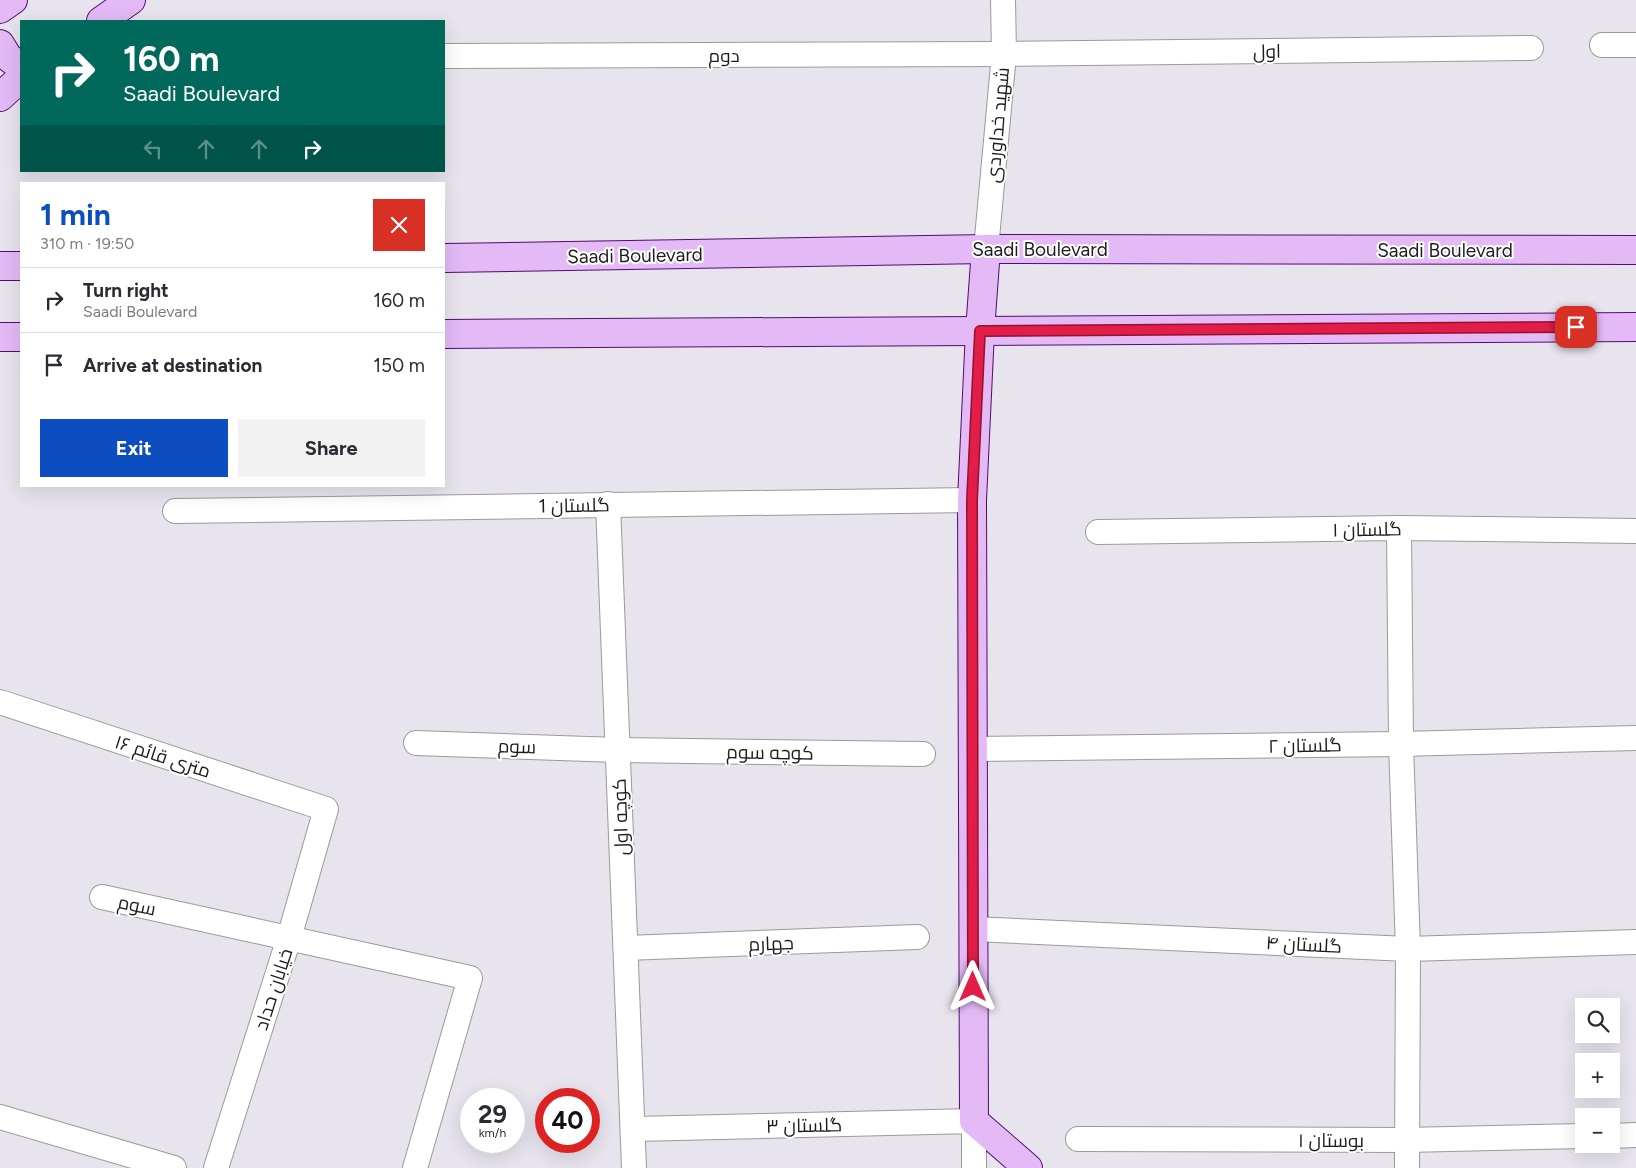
<!DOCTYPE html>
<meta charset="utf-8">
<style>
:root{--surface:#fff;--page:#f2f2f3;--text:#2b2b33;--muted:#7c7c81;--line:#e1e1e2;--accent:#0c4dbf}
body{margin:0;font-family:Figtree,Cairo,sans-serif;background:var(--page);color:var(--text);height:100vh;display:flex;flex-direction:column;font-size:19px;white-space:nowrap}
*{box-sizing:border-box;margin:0}
p{font-size:16px;color:var(--muted)}
.icon{flex:none;width:28px;height:28px;fill:none;stroke:currentColor;stroke-width:2;stroke-linecap:round;stroke-linejoin:round}
.map{position:relative;flex:1;overflow:hidden}
.details{position:absolute;left:20px;top:182px;width:425px;height:305px;display:flex;flex-direction:column;background:var(--surface);border-radius:0px;box-shadow:0 5px 20px #0002}
.details>*{flex:none}
.banner{position:absolute;left:20px;top:20px;width:425px;height:152px;border-radius:0px;box-shadow:0 5px 20px #0002;background:#00695c;color:#fff;overflow:hidden}
.tools{position:absolute;left:1575px;top:998px;display:grid;gap:10px}
.tools a{display:grid;place-items:center;width:45px;height:45px;border-radius:0px;background:var(--surface);box-shadow:0 5px 20px #0002;font-size:25px}
.speed{position:absolute;left:460px;top:1088px;display:flex;gap:10px;font-size:25px;font-weight:700;text-align:center}
.speed>*{display:grid;place-content:center;width:65px;height:65px;border-radius:50%;background:var(--surface);box-shadow:0 5px 20px #0002;line-height:1}
.speed small{font-size:12px;font-weight:400}
.speed .limit{border:8px solid #d22;background:#fff;color:#111}
.pin{position:absolute;display:grid;place-items:center;width:42px;height:42px;color:#fff;margin:-21px;border-radius:10px;box-shadow:0 2px 8px #0006}
.me{position:absolute;width:55px;margin:-28px;rotate:0deg;stroke-linejoin:round;filter:drop-shadow(0 0 4px #0008)}
.turn{display:flex;align-items:center;gap:18px;height:105px;padding:0 20px;font-size:22px}
.turn .icon{width:65px;height:65px;stroke-width:2.5}
.turn b{display:block;font-size:35px;line-height:42px}
.lanes{display:flex;align-items:center;height:48px;padding:0 20px;background:#0003;justify-content:center;gap:25px;direction:ltr}
.lanes .off{opacity:.35}
.round{display:grid;place-items:center;flex:none;width:52px;height:52px;border-radius:0px;background:var(--page)}
.overview{display:flex;align-items:center;justify-content:space-between;height:85px;padding:0 20px}
h1{font-size:30px;font-weight:700;line-height:38px;color:var(--accent)}
.cta{display:flex;gap:10px;margin-top:auto;padding:10px 20px}
.cta a{flex:1;height:58px;border-radius:0px;background:var(--accent);color:#fff;font-size:20px;font-weight:700;line-height:58px;text-align:center}
.cta a+a{background:var(--page);color:var(--text)}
ul{padding:0;list-style:none}
li{display:flex;align-items:center;gap:15px;height:65px;padding:0 20px;border-top:1px solid var(--line)}
li div{flex:1}
li b{display:block;font-size:19px}
li em{font-style:normal}
.map>svg:first-child{display:block}
.lines{fill:none;stroke-linecap:round;stroke-linejoin:round}
.street-casing{stroke:#9a9a9a;stroke-width:26}
.secondary-casing{stroke:#540b6d;stroke-width:30}
.street{stroke:#fff;stroke-width:24}
.secondary{stroke:#e3baf5;stroke-width:28}
.route-casing{stroke:#92132f;stroke-width:12}
.route{stroke:#e11d48;stroke-width:9}
.labels{text-anchor:middle;stroke-width:4;stroke-linejoin:round;paint-order:stroke}
.street-label{font-size:19px;fill:#1d1d1d;stroke:#fff}
</style>
<div class="map">
<svg width="1636" height="1168" viewBox="0 0 1636 1168">
<rect width="100%" height="100%" fill="#e7e4ee"/>
<g class="lines">
<defs>
<g id="street">
<polyline points="1602,45 1636,45"/>
<polyline points="444,56 1004,54 1531,48"/>
<polyline points="986,249 1004,54 1003,0"/>
<polyline points="608,504 634,1168"/>
<polyline points="175,511 972,500"/>
<polyline points="1399,528 1401,744 1408,949 1407,1168"/>
<polyline points="1098,532 1399,528 1636,531"/>
<polyline points="0,702 326,809 289,938 216,1168"/>
<polyline points="416,743 618,750 923,754"/>
<polyline points="974,749 1401,744 1636,738"/>
<polyline points="102,897 470,978 415,1168"/>
<polyline points="973,929 1408,949 1636,942"/>
<polyline points="626,948 917,937"/>
<polyline points="0,1117 174,1168"/>
<polyline points="634,1129 974,1121 974,1168"/>
<polyline points="1611,1136 1636,1135"/>
<polyline points="1078,1139 1406,1140 1584,1136"/>
</g>
<g id="secondary">
<polyline points="0,9 13,0"/>
<polyline points="101,21 131,0"/>
<polyline points="0,44 8,57 21,67"/>
<polyline points="0,97 21,78"/>
<polyline points="986,249 980,331 972,500 974,1121 1028,1168"/>
<polyline points="444,258 986,249 1636,250"/>
<polyline points="0,266 21,266"/>
<polyline points="444,334 1636,327"/>
<polyline points="0,337 21,337"/>
</g>
</defs>
<use href="#street" class="street-casing"/>
<use href="#secondary" class="secondary-casing"/>
<use href="#street" class="street"/>
<use href="#secondary" class="secondary"/>
</g>
<g class="lines">
<defs>
<polyline id="route" points="973,987 972,500 980,331 1576,327"/>
</defs>
<use href="#route" class="route-casing"/>
<use href="#route" class="route"/>
</g>
<g class="labels">
<g class="street-label">
<text transform="translate(1267 51) rotate(-1)" y="7">اول</text>
<text x="724" y="62">دوم</text>
<text transform="translate(997 125) rotate(-85)" y="7">شهید خداوردی</text>
<text x="1040" y="256">Saadi Boulevard</text>
<text x="1445" y="257">Saadi Boulevard</text>
<text transform="translate(635 255) rotate(-1)" y="7">Saadi Boulevard</text>
<text transform="translate(574 505) rotate(-1)" y="7">گلستان 1</text>
<text transform="translate(1367 529) rotate(-1)" y="7">گلستان ۱</text>
<text transform="translate(1305 745) rotate(-1)" y="7">گلستان ۲</text>
<text transform="translate(517 746) rotate(2)" y="7">سوم</text>
<text transform="translate(770 752) rotate(1)" y="7">کوچه سوم</text>
<text transform="translate(163 756) rotate(18)" y="7">۱۶ متری قائم</text>
<text transform="translate(620 817) rotate(-92)" y="7">کوچه اول</text>
<text transform="translate(137 905) rotate(12)" y="7">سوم</text>
<text transform="translate(771 943) rotate(-2)" y="7">جهارم</text>
<text transform="translate(1304 944) rotate(3)" y="7">گلستان ۴</text>
<text transform="translate(273 989) rotate(-72)" y="7">خیابان حداد</text>
<text transform="translate(804 1125) rotate(-1)" y="7">گلستان ۳</text>
<text x="1331" y="1147">بوستان ۱</text>
</g>
</g>
</svg>
<div class="tools">
<a><svg class="icon" aria-label="search" viewBox="0 0 24 24"><circle cx="10" cy="10" r="6"/><path d="M15 15l6 6"/></svg></a>
<a>+</a>
<a>−</a>
</div>
<div class="speed"><div>29<small>km/h</small></div><div class="limit">40</div></div>
<div class="pin" style="left:1576px;top:327px;background:#d93025"><svg class="icon" aria-label="arrive" viewBox="0 0 24 24"><path d="M6 21V4h12l-3 4 3 4H6"/></svg></div>
<svg class="me" style="left:973px;top:987px" viewBox="-20 -20 40 40"><path d="M0-17L14 15 0 8-14 15z" fill="#e11d48" stroke="#fff" stroke-width="4"/></svg>
<div class="banner">
<div class="turn"><svg class="icon" aria-label="right" viewBox="0 0 24 24"><path d="M7 20v-9h11M14 6l5 5-5 5"/></svg><div><b>160 m</b>Saadi Boulevard</div></div>
<div class="lanes"><svg class="icon off" aria-label="left" viewBox="0 0 24 24"><path d="M17 20v-9H6M10 6l-5 5 5 5"/></svg><svg class="icon off" aria-label="ahead" viewBox="0 0 24 24"><path d="M12 20V5M6 11l6-6 6 6"/></svg><svg class="icon off" aria-label="ahead" viewBox="0 0 24 24"><path d="M12 20V5M6 11l6-6 6 6"/></svg><svg class="icon" aria-label="right" viewBox="0 0 24 24"><path d="M7 20v-9h11M14 6l5 5-5 5"/></svg></div>
</div>
<section class="details">
<div class="overview"><div><h1>1 min</h1><p>310 m · 19:50</p></div><a class="round" style="background:#d93025;color:#fff"><svg class="icon" aria-label="close" viewBox="0 0 24 24"><path d="M6 6l12 12M18 6L6 18"/></svg></a></div>
<ul>
<li><svg class="icon" aria-label="right" viewBox="0 0 24 24"><path d="M7 20v-9h11M14 6l5 5-5 5"/></svg><div><b>Turn right</b><p>Saadi Boulevard</p></div><em>160 m</em></li>
<li><svg class="icon" aria-label="arrive" viewBox="0 0 24 24"><path d="M6 21V4h12l-3 4 3 4H6"/></svg><div><b>Arrive at destination</b></div><em>150 m</em></li>
</ul>
<div class="cta"><a>Exit</a><a>Share</a></div>
</section>
</div>
